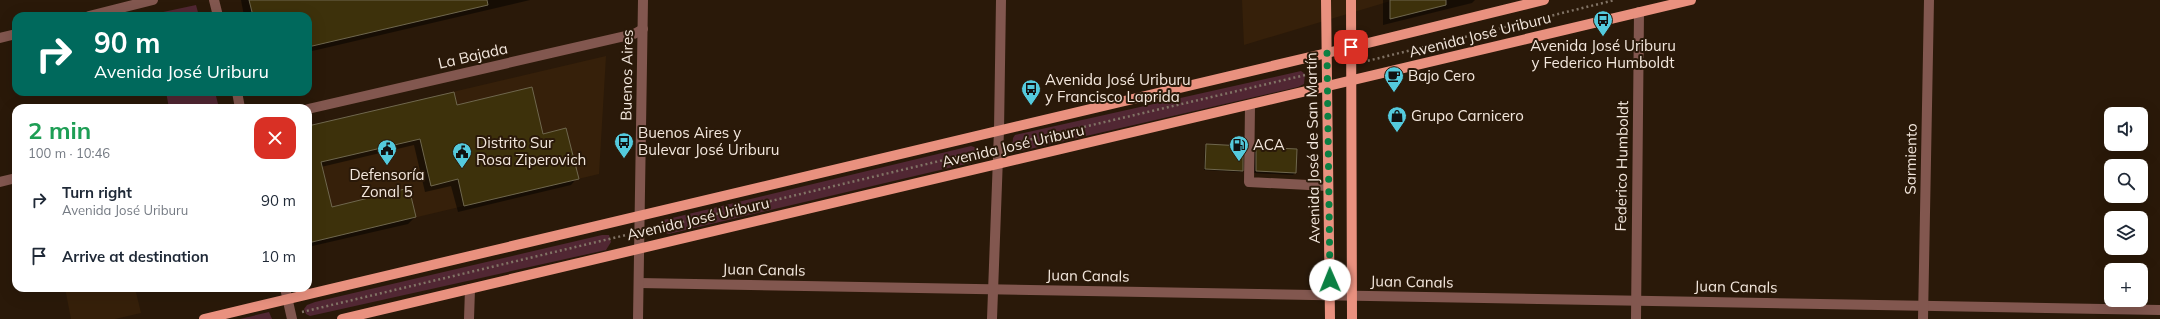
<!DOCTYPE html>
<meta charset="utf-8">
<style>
:root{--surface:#fff;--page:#f2f2f3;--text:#1f2937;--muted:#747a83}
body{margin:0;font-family:Mulish,sans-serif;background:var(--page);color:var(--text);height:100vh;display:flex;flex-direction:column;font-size:15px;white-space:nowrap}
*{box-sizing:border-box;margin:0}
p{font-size:13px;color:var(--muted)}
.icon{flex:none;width:22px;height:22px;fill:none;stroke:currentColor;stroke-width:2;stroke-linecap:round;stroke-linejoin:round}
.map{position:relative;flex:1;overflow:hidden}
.sheet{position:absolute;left:12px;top:104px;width:300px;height:188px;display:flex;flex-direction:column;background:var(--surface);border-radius:12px;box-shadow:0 4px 16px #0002}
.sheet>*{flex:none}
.banner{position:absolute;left:12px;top:12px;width:300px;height:84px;border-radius:12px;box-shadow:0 4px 16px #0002;background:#00695c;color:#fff;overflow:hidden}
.fabs{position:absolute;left:2104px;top:107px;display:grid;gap:8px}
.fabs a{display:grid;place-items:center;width:44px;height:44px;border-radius:8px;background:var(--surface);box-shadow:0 4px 16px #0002;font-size:20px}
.pin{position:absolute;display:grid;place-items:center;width:34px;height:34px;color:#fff;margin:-17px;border-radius:8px;box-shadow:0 2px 6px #0006}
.me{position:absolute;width:44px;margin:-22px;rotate:359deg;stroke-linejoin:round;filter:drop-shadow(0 0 3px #0008)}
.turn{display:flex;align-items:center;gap:14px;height:84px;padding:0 16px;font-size:18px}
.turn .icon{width:52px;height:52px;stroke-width:2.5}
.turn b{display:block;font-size:28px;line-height:34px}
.round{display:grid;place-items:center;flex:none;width:42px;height:42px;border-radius:12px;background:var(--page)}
.head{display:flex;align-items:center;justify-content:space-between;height:68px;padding:0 16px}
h1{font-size:24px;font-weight:700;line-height:30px;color:#1e9e55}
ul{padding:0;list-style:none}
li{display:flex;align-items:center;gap:12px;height:56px;padding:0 16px}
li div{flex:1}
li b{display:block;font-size:15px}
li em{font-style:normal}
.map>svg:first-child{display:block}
.built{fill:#36200a}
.green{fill:#512733}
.shadow{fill:#0007}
.building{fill:#3d310b;stroke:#6f674e}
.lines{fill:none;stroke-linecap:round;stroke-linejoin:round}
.path{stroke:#817365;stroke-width:2.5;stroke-dasharray:2 3;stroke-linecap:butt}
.minor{stroke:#82574f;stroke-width:10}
.major{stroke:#e9917f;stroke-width:10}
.route{stroke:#0b8043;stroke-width:7;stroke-dasharray:0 12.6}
.labels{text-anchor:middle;stroke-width:4;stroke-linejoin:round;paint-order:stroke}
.street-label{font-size:15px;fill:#f3e7dd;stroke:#2a1909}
.poi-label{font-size:15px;fill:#f3e7dd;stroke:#2a1909;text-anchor:start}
</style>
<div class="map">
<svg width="2160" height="319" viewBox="0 0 2160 319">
<rect width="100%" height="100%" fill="#2a1909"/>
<g class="built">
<polygon points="1242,0 1394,0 1244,45"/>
<polygon points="606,56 599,174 308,243 308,126"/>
<polygon points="65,288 135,288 141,313 115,319 71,319"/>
</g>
<g class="green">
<polygon points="196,5 199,16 150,16 149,15"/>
<polygon points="1301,71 1305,74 1304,84 1298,87 1030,149 1015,152 1012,150 1013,138 1015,135"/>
<polygon points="166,92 215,92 219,108 169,108"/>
<polygon points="971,146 977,148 979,156 970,163 669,234 662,232 659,227 663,220 672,218"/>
<polygon points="602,235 609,235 611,242 606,250 310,316 306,314 304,309 307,305 315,302"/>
<polygon points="269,312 272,319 240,319"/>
</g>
<g class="shadow">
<polygon points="241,0 530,0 308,52 308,16 244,16"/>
<polygon points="1383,0 1475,0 1472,3 1383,25"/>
<polygon points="456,106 542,135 577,178 571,185 458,212 451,186 425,192 414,145 321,167 331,208 415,217 408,224 308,247 308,127"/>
<polygon points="1207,145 1242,170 1240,172 1204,170 1205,147"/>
<polygon points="1256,148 1295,173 1293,175 1254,173 1255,149"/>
</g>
<g class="building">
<polygon points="249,0 487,0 488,5 308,47 308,16 253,16"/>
<polygon points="1390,0 1446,0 1446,5 1390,19"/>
<polygon points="532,87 543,134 566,128 579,179 464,206 458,179 431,186 420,139 321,162 332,207 409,188 416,217 308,243 308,126 454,92 457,105"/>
<polygon points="1206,144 1243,146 1243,171 1205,169"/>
<polygon points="1256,147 1297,149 1296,173 1256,171"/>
</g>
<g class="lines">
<g class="path">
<polyline points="1363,62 1615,0"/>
<polyline points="1011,144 1314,73"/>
<polyline points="653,229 986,150"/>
<polyline points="302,312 626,235"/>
</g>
<g class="minor">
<polyline points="214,0 218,16"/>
<polyline points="89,16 153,0"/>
<polyline points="0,38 16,34"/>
<polyline points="237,92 240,108"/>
<polyline points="1250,106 1249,182 1328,186"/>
<polyline points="308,109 634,34 643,29"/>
<polyline points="0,182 16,178"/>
<polyline points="639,283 2160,310"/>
<polyline points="285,288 292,319"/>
<polyline points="469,319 470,289"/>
<polyline points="638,319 643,0"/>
<polyline points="992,319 999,130 1001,0"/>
<polyline points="1636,319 1639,12"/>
<polyline points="1923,319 1929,0"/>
</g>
<g class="major">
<polyline points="1326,0 1330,319"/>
<polyline points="1351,0 1352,319"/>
<polyline points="204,319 1327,53 1544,0"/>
<polyline points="342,319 1691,0"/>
</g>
</g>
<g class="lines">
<polyline class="route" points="1330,280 1327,53 1351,47"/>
</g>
<defs>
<symbol id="bus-pin" viewBox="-11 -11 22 30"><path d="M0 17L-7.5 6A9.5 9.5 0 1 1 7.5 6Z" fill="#54cadd" stroke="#2a1909"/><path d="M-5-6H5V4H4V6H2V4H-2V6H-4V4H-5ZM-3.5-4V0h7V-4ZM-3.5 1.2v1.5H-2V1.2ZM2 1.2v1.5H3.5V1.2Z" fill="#111"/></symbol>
<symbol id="cafe-pin" viewBox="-11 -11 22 30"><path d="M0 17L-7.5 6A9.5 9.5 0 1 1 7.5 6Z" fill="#54cadd" stroke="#2a1909"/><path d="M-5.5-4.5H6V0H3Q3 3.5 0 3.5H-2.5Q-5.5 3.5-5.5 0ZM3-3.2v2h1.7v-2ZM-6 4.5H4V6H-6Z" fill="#111"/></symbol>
<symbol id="shop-pin" viewBox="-11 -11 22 30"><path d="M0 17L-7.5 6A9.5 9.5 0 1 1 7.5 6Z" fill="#54cadd" stroke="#2a1909"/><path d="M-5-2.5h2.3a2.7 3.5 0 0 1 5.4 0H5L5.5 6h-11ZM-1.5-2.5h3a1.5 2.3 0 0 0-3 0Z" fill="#111"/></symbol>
<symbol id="fuel-pin" viewBox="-11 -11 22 30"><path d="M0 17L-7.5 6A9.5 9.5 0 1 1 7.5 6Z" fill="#54cadd" stroke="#2a1909"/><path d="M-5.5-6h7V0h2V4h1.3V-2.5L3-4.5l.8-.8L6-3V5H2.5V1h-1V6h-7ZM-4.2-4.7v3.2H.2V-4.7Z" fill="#111"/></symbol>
<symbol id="civic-pin" viewBox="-11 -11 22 30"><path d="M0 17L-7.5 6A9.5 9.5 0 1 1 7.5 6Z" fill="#54cadd" stroke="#2a1909"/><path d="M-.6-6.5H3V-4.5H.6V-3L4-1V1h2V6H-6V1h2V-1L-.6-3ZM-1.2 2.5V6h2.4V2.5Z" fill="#111"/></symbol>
</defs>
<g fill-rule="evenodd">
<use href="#bus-pin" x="1592" y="9" width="22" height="30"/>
<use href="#cafe-pin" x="1383" y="65" width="22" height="30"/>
<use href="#bus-pin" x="1020" y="78" width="22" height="30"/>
<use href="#shop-pin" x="1386" y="105" width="22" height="30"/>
<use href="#bus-pin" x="613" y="131" width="22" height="30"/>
<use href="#fuel-pin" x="1228" y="134" width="22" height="30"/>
<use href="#civic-pin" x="376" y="138" width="22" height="30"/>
<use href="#civic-pin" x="451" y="141" width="22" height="30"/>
</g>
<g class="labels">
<g class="street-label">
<text transform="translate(1480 35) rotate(-14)" y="5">Avenida José Uriburu</text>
<text transform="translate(473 56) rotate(-13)" y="5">La Bajada</text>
<text transform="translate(627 75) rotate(-89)" y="5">Buenos Aires</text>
<text transform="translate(1013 146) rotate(-13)" y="5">Avenida José Uriburu</text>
<text transform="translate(1313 148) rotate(-91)" y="5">Avenida José de San Martín</text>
<text transform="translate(1911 159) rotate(-89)" y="5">Sarmiento</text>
<text transform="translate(1622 166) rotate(-89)" y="5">Federico Humboldt</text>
<text transform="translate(698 219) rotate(-13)" y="5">Avenida José Uriburu</text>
<text transform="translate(764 270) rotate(1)" y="5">Juan Canals</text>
<text transform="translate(1088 276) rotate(1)" y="5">Juan Canals</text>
<text transform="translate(1412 282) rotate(1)" y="5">Juan Canals</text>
<text transform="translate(1736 287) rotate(1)" y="5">Juan Canals</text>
</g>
<g class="poi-label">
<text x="1603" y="51" text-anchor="middle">Avenida José Uriburu<tspan x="1603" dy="17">y Federico Humboldt</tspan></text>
<text x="1408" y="81">Bajo Cero</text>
<text x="1045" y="85">Avenida José Uriburu<tspan x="1045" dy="17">y Francisco Laprida</tspan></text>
<text x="1411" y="121">Grupo Carnicero</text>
<text x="638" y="138">Buenos Aires y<tspan x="638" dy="17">Bulevar José Uriburu</tspan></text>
<text x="476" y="148">Distrito Sur<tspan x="476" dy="17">Rosa Ziperovich</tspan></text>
<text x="1253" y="150">ACA</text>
<text x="387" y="180" text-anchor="middle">Defensoría<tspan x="387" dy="17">Zonal 5</tspan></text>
</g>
</g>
</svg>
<div class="fabs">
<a><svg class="icon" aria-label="sound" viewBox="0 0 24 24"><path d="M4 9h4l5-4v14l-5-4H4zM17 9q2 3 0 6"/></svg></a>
<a><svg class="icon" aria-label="search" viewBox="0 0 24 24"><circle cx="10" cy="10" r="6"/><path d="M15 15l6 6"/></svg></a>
<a><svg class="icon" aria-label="layers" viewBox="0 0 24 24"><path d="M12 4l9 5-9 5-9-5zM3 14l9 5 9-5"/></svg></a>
<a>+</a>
</div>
<div class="pin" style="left:1351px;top:47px;background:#d93025"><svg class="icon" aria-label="arrive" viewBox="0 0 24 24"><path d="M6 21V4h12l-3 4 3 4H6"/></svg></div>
<svg class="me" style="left:1330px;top:280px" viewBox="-20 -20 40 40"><circle r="19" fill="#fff"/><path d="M0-13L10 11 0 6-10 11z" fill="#0b8043"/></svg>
<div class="banner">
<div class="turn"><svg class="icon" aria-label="right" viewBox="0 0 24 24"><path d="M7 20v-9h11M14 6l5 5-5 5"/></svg><div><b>90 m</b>Avenida José Uriburu</div></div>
</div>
<section class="sheet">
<div class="head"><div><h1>2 min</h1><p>100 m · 10:46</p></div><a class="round" style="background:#d93025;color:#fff"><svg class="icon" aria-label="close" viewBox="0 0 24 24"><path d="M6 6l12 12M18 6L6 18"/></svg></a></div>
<ul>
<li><svg class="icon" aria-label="right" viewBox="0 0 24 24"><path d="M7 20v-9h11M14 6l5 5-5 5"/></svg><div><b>Turn right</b><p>Avenida José Uriburu</p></div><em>90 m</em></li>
<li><svg class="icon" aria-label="arrive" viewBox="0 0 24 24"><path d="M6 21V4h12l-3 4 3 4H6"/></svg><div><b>Arrive at destination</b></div><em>10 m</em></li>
</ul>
</section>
</div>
